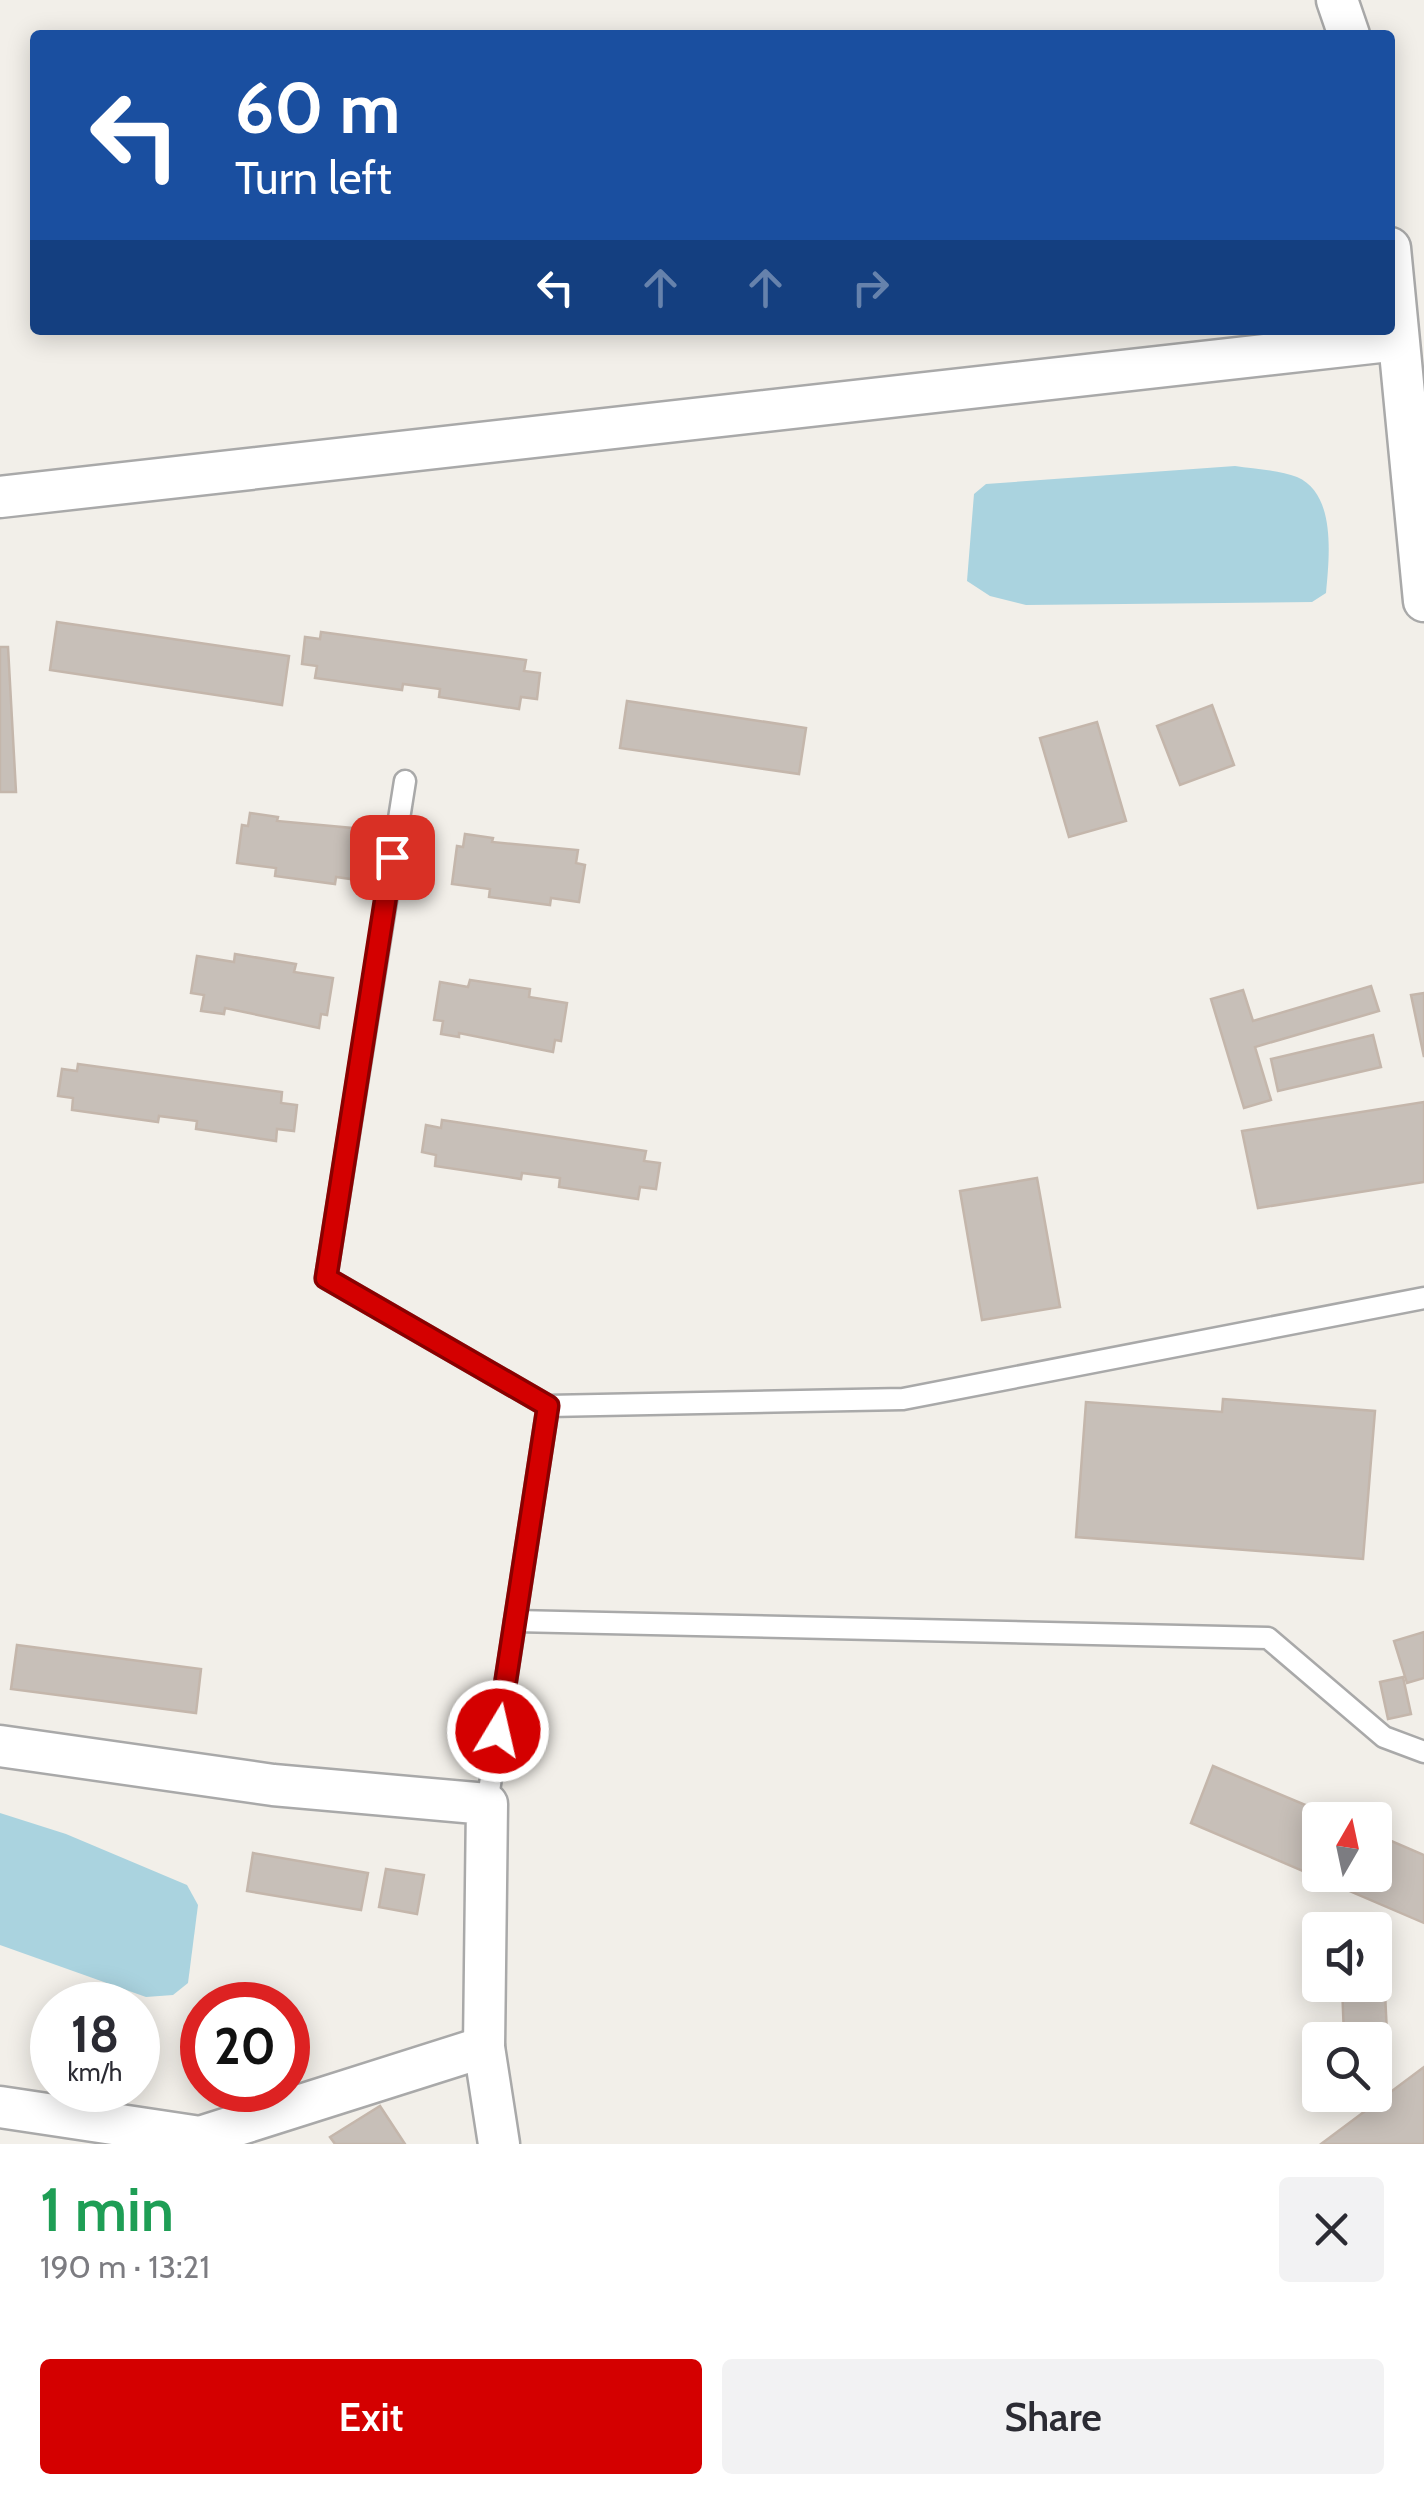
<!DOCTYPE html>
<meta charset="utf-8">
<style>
:root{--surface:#fff;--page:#f2f2f3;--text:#2b2b33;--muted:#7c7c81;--accent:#d40000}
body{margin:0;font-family:Cabin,sans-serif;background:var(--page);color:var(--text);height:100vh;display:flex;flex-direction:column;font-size:38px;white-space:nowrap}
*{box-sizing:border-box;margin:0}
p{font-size:32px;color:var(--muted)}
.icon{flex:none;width:55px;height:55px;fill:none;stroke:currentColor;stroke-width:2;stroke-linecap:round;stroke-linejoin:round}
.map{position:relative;height:2144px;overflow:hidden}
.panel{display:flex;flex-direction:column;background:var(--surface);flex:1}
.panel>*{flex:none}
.banner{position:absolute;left:30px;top:30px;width:1365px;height:305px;border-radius:10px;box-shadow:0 5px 25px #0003;background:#1a4fa0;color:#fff;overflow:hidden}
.needle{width:65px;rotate:9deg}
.controls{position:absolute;left:1302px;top:1802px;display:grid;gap:20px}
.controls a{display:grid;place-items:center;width:90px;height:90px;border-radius:10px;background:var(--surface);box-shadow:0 5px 25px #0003;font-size:50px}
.speed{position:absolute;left:30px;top:1982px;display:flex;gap:20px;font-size:50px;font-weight:700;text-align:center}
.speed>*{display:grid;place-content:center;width:130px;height:130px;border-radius:50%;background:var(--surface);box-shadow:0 5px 25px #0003;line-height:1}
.speed small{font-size:25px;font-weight:400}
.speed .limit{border:15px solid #d22;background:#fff;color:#111}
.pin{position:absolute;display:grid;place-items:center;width:85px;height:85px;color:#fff;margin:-42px;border-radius:20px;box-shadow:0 5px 15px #0006}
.me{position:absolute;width:110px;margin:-55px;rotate:9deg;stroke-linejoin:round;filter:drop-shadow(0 0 8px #0008)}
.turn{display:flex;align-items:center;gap:35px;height:210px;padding:0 40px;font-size:45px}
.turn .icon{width:130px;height:130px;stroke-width:2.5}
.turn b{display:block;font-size:70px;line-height:85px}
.lanes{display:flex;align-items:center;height:95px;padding:0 40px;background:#0003;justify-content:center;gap:50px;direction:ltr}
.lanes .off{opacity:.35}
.round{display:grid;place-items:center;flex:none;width:105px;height:105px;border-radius:10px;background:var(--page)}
.head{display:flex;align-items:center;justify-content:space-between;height:170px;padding:0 40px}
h1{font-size:60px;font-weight:600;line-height:75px;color:#1e9e55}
.button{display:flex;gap:20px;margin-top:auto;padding:20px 40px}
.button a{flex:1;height:115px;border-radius:10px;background:var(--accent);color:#fff;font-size:40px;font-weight:600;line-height:115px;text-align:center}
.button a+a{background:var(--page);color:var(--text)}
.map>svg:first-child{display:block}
.water{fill:#aad3df}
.building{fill:#c7bfb8;stroke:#c4b6ab;stroke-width:2.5}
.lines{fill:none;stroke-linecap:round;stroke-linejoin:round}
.lane-casing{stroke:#a9a9a9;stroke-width:25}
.street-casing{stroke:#a9a9a9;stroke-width:45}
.lane{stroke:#fff;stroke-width:20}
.street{stroke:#fff;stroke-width:40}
.route-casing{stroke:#8a0000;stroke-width:25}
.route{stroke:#d40000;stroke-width:18}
</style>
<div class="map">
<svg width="1424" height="2144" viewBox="0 0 1424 2144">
<rect width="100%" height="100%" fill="#f2efe9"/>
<g class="water">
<path d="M1235 466C1254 469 1280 470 1297 477 1337 494 1329 559 1326 593L1312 602 1026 605 990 596 967 581 974 494 986 484Z"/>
<polygon points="0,1813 66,1834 187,1885 198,1905 188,1983 173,1995 146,1997 0,1945"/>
</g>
<g class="building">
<polygon points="57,622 289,656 282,705 50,670"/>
<polygon points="321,632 526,660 524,671 540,673 537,699 521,697 519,709 439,697 440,689 403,684 402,690 315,678 317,666 302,664 305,637 320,639"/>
<polygon points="0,647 8,647 16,792 0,792"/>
<polygon points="627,701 806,728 799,774 620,748"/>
<polygon points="1212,705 1234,765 1180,785 1157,726"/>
<polygon points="1097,722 1126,821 1069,837 1040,738"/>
<polygon points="250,813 278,817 277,821 363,829 362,842 370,844 365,881 336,877 335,884 275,876 276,868 237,863 242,825 248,826"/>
<polygon points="465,834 493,838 492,842 578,850 576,863 585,865 579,902 551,898 550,905 489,897 490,889 452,884 457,846 463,847"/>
<polygon points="235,954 296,964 294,972 333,978 327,1015 321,1014 319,1028 225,1008 224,1014 201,1011 204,995 191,993 197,956 234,962"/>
<polygon points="470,980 530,989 529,997 567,1003 561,1041 555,1040 553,1052 459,1033 459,1037 441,1034 443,1021 434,1020 440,982 468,987"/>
<polygon points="1371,986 1379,1011 1255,1047 1271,1100 1244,1108 1211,999 1243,990 1253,1021"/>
<polygon points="1424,993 1424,1057 1411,995"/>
<polygon points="1373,1035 1381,1067 1278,1091 1271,1059"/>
<polygon points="78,1064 282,1092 281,1103 297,1105 294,1131 277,1129 276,1141 196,1129 197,1121 159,1116 158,1122 72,1110 73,1098 58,1096 62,1069 77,1071"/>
<polygon points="1424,1102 1424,1182 1258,1208 1242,1131"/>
<polygon points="442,1120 646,1151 644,1161 660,1163 656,1189 640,1187 638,1199 559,1187 560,1178 522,1173 521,1179 435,1166 436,1155 422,1152 426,1125 441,1128"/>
<polygon points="1037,1178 1060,1307 982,1320 960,1191"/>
<polygon points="1223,1399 1375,1411 1363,1559 1076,1537 1086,1402 1222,1412"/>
<polygon points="1424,1632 1424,1678 1407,1683 1394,1641"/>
<polygon points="17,1645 201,1669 196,1713 11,1689"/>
<polygon points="1403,1677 1411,1714 1388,1719 1380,1682"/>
<polygon points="1213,1766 1341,1820 1320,1820 1320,1875 1375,1875 1375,1834 1424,1855 1424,1923 1191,1823"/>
<polygon points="253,1853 368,1873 361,1910 247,1891"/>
<polygon points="386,1869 424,1875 417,1914 379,1907"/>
<polygon points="1375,1972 1384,1972 1387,2034 1344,2036 1342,1985 1375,1985"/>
<polygon points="1424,2067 1424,2144 1321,2144"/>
<polygon points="380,2106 405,2144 335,2144 330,2137"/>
</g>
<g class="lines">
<defs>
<g id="lane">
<polyline points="405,781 326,1278 548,1406 903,1399 1424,1298"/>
<polyline points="515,1621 1268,1638 1384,1737 1424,1752"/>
<polyline points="487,1804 548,1406"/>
</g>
<g id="street">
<polyline points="1337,0 1349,35"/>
<polyline points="1390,248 1424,601"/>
<polyline points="0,497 1398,340"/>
<polyline points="0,1746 273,1785 487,1804 484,2047 499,2144"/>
<polyline points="0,2107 200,2137 484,2047"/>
</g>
</defs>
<use href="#lane" class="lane-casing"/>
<use href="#street" class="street-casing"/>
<use href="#lane" class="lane"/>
<use href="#street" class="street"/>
</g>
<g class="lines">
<defs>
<polyline id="route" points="392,857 326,1278 548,1406 498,1731"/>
</defs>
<use href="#route" class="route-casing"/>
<use href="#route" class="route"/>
</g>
</svg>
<div class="controls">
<a><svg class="needle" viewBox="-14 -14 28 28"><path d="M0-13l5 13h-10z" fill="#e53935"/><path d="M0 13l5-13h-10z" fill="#7c7c81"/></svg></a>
<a><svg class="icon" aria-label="sound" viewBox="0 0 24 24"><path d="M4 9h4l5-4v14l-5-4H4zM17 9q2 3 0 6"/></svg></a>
<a><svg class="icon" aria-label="search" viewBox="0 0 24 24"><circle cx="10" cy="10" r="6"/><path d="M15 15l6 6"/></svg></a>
</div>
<div class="speed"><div>18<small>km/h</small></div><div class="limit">20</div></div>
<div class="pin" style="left:392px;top:857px;background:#d93025"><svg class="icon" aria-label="arrive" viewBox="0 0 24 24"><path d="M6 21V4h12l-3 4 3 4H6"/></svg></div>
<svg class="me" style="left:498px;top:1731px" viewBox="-20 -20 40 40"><circle r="17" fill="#d40000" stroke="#fff" stroke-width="3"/><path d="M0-11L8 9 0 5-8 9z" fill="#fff"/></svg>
<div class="banner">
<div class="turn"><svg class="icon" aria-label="left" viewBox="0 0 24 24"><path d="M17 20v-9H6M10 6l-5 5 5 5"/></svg><div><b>60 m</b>Turn left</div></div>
<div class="lanes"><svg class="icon" aria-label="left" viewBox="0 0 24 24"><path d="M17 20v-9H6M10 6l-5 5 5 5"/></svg><svg class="icon off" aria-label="ahead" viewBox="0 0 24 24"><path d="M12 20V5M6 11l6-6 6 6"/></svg><svg class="icon off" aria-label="ahead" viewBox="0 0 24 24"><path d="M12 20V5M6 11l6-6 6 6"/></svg><svg class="icon off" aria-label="right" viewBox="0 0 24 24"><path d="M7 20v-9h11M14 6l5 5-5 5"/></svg></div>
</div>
</div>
<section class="panel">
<div class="head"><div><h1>1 min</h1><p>190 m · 13:21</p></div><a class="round"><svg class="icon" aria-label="close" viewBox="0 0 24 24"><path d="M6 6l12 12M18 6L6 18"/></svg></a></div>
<div class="button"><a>Exit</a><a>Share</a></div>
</section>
